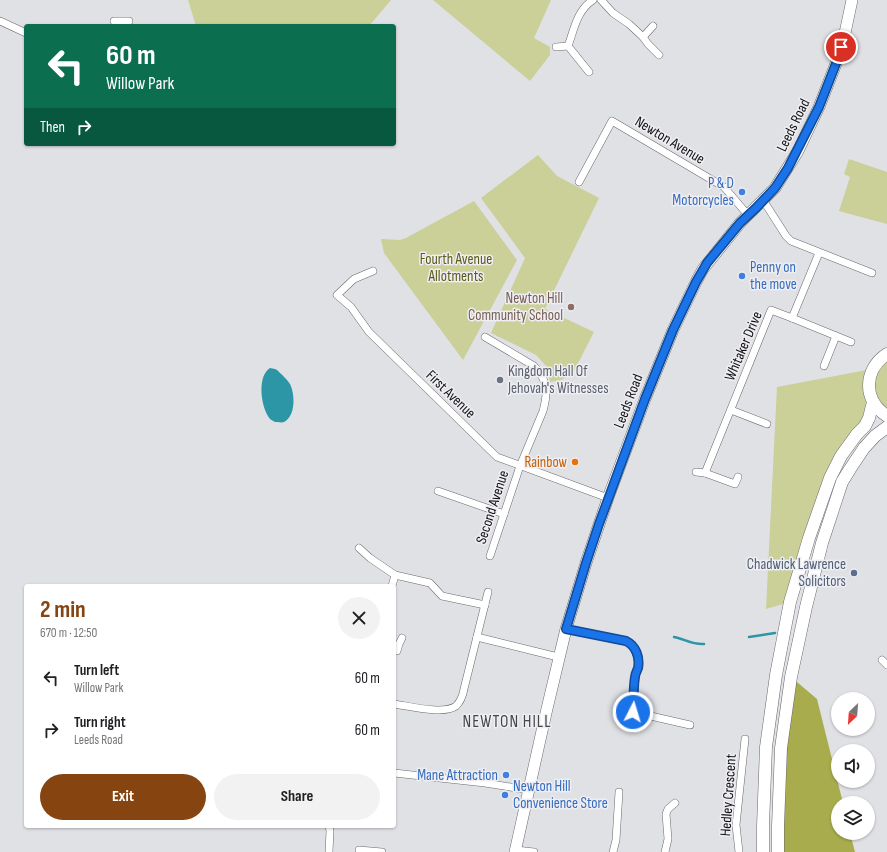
<!DOCTYPE html>
<meta charset="utf-8">
<style>
:root{--surface:#fff;--page:#f2f2f2;--text:#202124;--muted:#757577;--accent:#864410}
body{margin:0;font-family:"Sofia Sans Condensed",sans-serif;background:var(--page);color:var(--text);height:100vh;display:flex;flex-direction:column;font-size:15px;white-space:nowrap}
*{box-sizing:border-box;margin:0}
p{font-size:13px;color:var(--muted)}
.icon{flex:none;width:22px;height:22px;fill:none;stroke:currentColor;stroke-width:2;stroke-linecap:round;stroke-linejoin:round}
.map{position:relative;flex:1;overflow:hidden}
.drawer{position:absolute;left:24px;top:584px;width:372px;height:244px;display:flex;flex-direction:column;background:var(--surface);border-radius:4px;box-shadow:0 1px 3px #0004}
.drawer>*{flex:none}
.banner{position:absolute;left:24px;top:24px;width:372px;height:122px;border-radius:4px;box-shadow:0 1px 3px #0004;background:#0b6e4f;color:#fff;overflow:hidden}
.needle{width:26px;rotate:205deg}
.controls{position:absolute;left:831px;top:692px;display:grid;gap:8px}
.controls a{display:grid;place-items:center;width:44px;height:44px;border-radius:50%;background:var(--surface);box-shadow:0 1px 3px #0004;font-size:20px}
.pin{position:absolute;display:grid;place-items:center;width:34px;height:34px;color:#fff;margin:-17px;border:2px solid #fff;border-radius:50%;box-shadow:0 1px 4px #0007}
.me{position:absolute;width:44px;margin:-22px;rotate:5deg;stroke-linejoin:round;filter:drop-shadow(0 0 3px #0008)}
.turn{display:flex;align-items:center;gap:14px;height:84px;padding:0 16px;font-size:18px}
.turn .icon{width:52px;height:52px;stroke-width:2.5}
.turn b{display:block;font-size:28px;line-height:34px}
.then{display:flex;align-items:center;height:38px;padding:0 16px;background:#0003;gap:8px;font-size:15px}
.round{display:grid;place-items:center;flex:none;width:42px;height:42px;border-radius:21px;background:var(--page)}
.headline{display:flex;align-items:center;justify-content:space-between;height:68px;padding:0 16px}
h1{font-size:24px;font-weight:700;line-height:30px;color:var(--accent)}
.primary-button{display:flex;gap:8px;margin-top:auto;padding:8px 16px}
.primary-button a{flex:1;height:46px;border-radius:24px;background:var(--accent);color:#fff;font-size:16px;font-weight:700;line-height:46px;text-align:center}
.primary-button a+a{background:var(--page);color:var(--text)}
ul{padding:0;list-style:none}
li{display:flex;align-items:center;gap:12px;height:52px;padding:0 16px}
li div{flex:1}
li b{display:block;font-size:15px}
li em{font-style:normal}
.map>svg:first-child{display:block}
.green{fill:#cbcf98}
.forest{fill:#a8ac4d}
.water{fill:#2c96a6}
.lines{fill:none;stroke-linecap:round;stroke-linejoin:round}
.stream{stroke:#2c96a6;stroke-width:2.5}
.street-casing{stroke:#69696d;stroke-width:8}
.primary-casing{stroke:#69696d;stroke-width:12}
.highway-casing{stroke:#69696d;stroke-width:13}
.street{stroke:#fff;stroke-width:7}
.primary{stroke:#fff;stroke-width:11}
.highway{stroke:#fff;stroke-width:12}
.route-casing{stroke:#114b97;stroke-width:10}
.route{stroke:#1a73e8;stroke-width:7}
.shop-dot{fill:#3f7fe0;stroke:#eeeef3;stroke-width:1.5}
.education-dot{fill:#8d6e63;stroke:#eeeef3;stroke-width:1.5}
.worship-dot{fill:#6b7280;stroke:#eeeef3;stroke-width:1.5}
.food-dot{fill:#e8710a;stroke:#eeeef3;stroke-width:1.5}
.service-dot{fill:#5c6f8a;stroke:#eeeef3;stroke-width:1.5}
.labels{text-anchor:middle;stroke-width:3;stroke-linejoin:round;paint-order:stroke}
.street-label{font-size:15px;fill:#131314;stroke:#eeeef3}
.shop-label{font-size:15px;fill:#366cbe;stroke:#eeeef3;text-anchor:end}
.park-label{font-size:15px;fill:#595b16;stroke:#eeeef3}
.education-label{font-size:15px;fill:#785e54;stroke:#eeeef3;text-anchor:end}
.worship-label{font-size:15px;fill:#5b616d;stroke:#eeeef3;text-anchor:start}
.food-label{font-size:15px;fill:#c56008;stroke:#eeeef3;text-anchor:end}
.service-label{font-size:15px;fill:#4e5e75;stroke:#eeeef3;text-anchor:end}
.quarter-label{font-size:17px;letter-spacing:1px;fill:#46464a;stroke:#eeeef3}
</style>
<div class="map">
<svg width="887" height="852" viewBox="0 0 887 852">
<rect width="100%" height="100%" fill="#e0e1e5"/>
<g class="green">
<polygon points="188,0 391,0 369,26 196,26"/>
<polygon points="433,0 551,0 534,38 550,47 550,55 530,81"/>
<polygon points="538,155 557,176 599,198 545,309 594,332 573,373 561,380 550,382 548,368 536,355 491,333 525,258 481,198"/>
<polygon points="849,159 887,172 887,224 839,211 850,177 844,174"/>
<polygon points="474,201 517,260 463,360 384,253 381,239 400,240 406,238"/>
<polygon points="887,354 887,416 878,409 841,456 790,602 766,609 777,387 872,369"/>
</g>
<polygon class="forest" points="791,677 817,699 843,803 838,803 838,833 850,833 855,852 778,852"/>
<path class="water" d="M270 368 275 369 277 370C281 374 287 379 290 384 295 394 296 416 284 422 282 423 277 422 275 422 272 420 269 419 268 416 261 405 257 376 270 368Z"/>
<g class="lines">
<g class="stream">
<path d="M674 637C685 639 692 645 704 644"/>
<polyline points="749,637 775,633"/>
</g>
<defs>
<g id="street">
<polyline points="601,0 613,13 629,24 643,37 648,44 659,55"/>
<polyline points="0,21 26,33"/>
<polyline points="114,21 129,21"/>
<polyline points="643,37 653,26"/>
<path d="M568 46C574 30 577 10 593 0"/>
<polyline points="556,47 568,46 589,72"/>
<polyline points="579,182 612,121 724,187 748,215"/>
<polyline points="763,200 786,236 791,241 872,273"/>
<polyline points="373,271 354,279 337,295 351,307 369,332 497,457 608,498"/>
<polyline points="792,318 851,342"/>
<path d="M485 337 534 366C548 380 548 393 543 411L520 466 490 556"/>
<polyline points="824,366 836,336"/>
<polyline points="731,410 767,424"/>
<polyline points="696,472 705,473 735,484 738,477"/>
<polyline points="705,473 771,310 792,318 819,253"/>
<polyline points="438,491 504,514"/>
<polyline points="359,548 370,558 395,575 430,583 442,596 485,605"/>
<polyline points="392,586 395,575"/>
<polyline points="566,629 626,641 631,644 634,648 638,659 638,668 635,677 634,703 631,722"/>
<polyline points="477,637 558,657"/>
<polyline points="397,651 399,644 402,638"/>
<polyline points="882,660 887,665"/>
<path d="M394 704C409 706 444 715 456 706 460 702 463 695 464 689L488 592"/>
<polyline points="633,712 690,725"/>
<polyline points="394,773 485,783 529,790"/>
<polyline points="329,826 330,831 329,852"/>
<polyline points="359,850 382,852"/>
<polyline points="516,850 534,852"/>
<polyline points="613,852 616,840 619,792"/>
<polyline points="665,852 668,839 666,814 668,809 675,803"/>
<polyline points="739,852 736,825 745,739"/>
</g>
<polyline id="primary" points="515,852 546,713 566,629 586,563 608,498 645,399 673,330 696,282 703,269 740,223 775,188 798,151 819,107 837,61 845,33 852,0"/>
<g id="highway">
<path d="M887 354C864 369 862 400 887 416"/>
<polyline points="763,852 763,826 766,747 776,675 790,602 809,538 830,478 841,456 857,434 865,426 869,418 873,402"/>
<polyline points="778,852 778,826 781,748 791,677 806,607 822,543 842,482 850,469 864,448 875,436 887,427"/>
</g>
</defs>
<use href="#street" class="street-casing"/>
<use href="#primary" class="primary-casing"/>
<use href="#highway" class="highway-casing"/>
<use href="#street" class="street"/>
<use href="#primary" class="primary"/>
<use href="#highway" class="highway"/>
</g>
<g class="lines">
<defs>
<path id="route" d="M633 712C634 701 633 689 635 677 635 674 637 671 638 668 640 657 636 646 626 641L566 629 586 563 599 524 645 399 673 330 696 282 707 263 740 223 756 208 775 188 788 168 819 107 837 61 841 47"/>
</defs>
<use href="#route" class="route-casing"/>
<use href="#route" class="route"/>
</g>
<g class="shop-dot">
<circle cx="742" cy="192" r="4"/>
<circle cx="742" cy="276" r="4"/>
<circle cx="506" cy="775" r="4"/>
<circle cx="505" cy="795" r="4"/>
</g>
<circle class="education-dot" cx="571" cy="307" r="4"/>
<circle class="worship-dot" cx="500" cy="380" r="4"/>
<circle class="food-dot" cx="575" cy="462" r="4"/>
<circle class="service-dot" cx="854" cy="573" r="4"/>
<g class="labels">
<g class="street-label">
<text transform="translate(793 125) rotate(-64)" y="5">Leeds Road</text>
<text transform="translate(670 140) rotate(31)" y="5">Newton Avenue</text>
<text transform="translate(743 346) rotate(-67)" y="5">Whitaker Drive</text>
<text transform="translate(451 394) rotate(44)" y="5">First Avenue</text>
<text transform="translate(628 401) rotate(-69)" y="5">Leeds Road</text>
<text transform="translate(492 507) rotate(-72)" y="5">Second Avenue</text>
<text transform="translate(728 795) rotate(-86)" y="5">Hedley Crescent</text>
</g>
<g class="shop-label">
<text x="734" y="188">P &amp; D<tspan x="734" dy="17">Motorcycles</tspan></text>
<text x="750" y="272" text-anchor="start">Penny on<tspan x="750" dy="17">the move</tspan></text>
<text x="498" y="780">Mane Attraction</text>
<text x="513" y="791" text-anchor="start">Newton Hill<tspan x="513" dy="17">Convenience Store</tspan></text>
</g>
<g class="park-label">
<text x="456" y="264">Fourth Avenue<tspan x="456" dy="17">Allotments</tspan></text>
</g>
<g class="education-label">
<text x="563" y="303">Newton Hill<tspan x="563" dy="17">Community School</tspan></text>
</g>
<g class="worship-label">
<text x="508" y="376">Kingdom Hall Of<tspan x="508" dy="17">Jehovah's Witnesses</tspan></text>
</g>
<g class="food-label">
<text x="567" y="467">Rainbow</text>
</g>
<g class="service-label">
<text x="846" y="569">Chadwick Lawrence<tspan x="846" dy="17">Solicitors</tspan></text>
</g>
<g class="quarter-label">
<text x="507" y="727">NEWTON HILL</text>
</g>
</g>
</svg>
<div class="controls">
<a><svg class="needle" viewBox="-14 -14 28 28"><path d="M0-13l5 13h-10z" fill="#e53935"/><path d="M0 13l5-13h-10z" fill="#757577"/></svg></a>
<a><svg class="icon" aria-label="sound" viewBox="0 0 24 24"><path d="M4 9h4l5-4v14l-5-4H4zM17 9q2 3 0 6"/></svg></a>
<a><svg class="icon" aria-label="layers" viewBox="0 0 24 24"><path d="M12 4l9 5-9 5-9-5zM3 14l9 5 9-5"/></svg></a>
</div>
<div class="pin" style="left:841px;top:47px;background:#d93025"><svg class="icon" aria-label="arrive" viewBox="0 0 24 24"><path d="M6 21V4h12l-3 4 3 4H6"/></svg></div>
<svg class="me" style="left:633px;top:712px" viewBox="-20 -20 40 40"><circle r="17" fill="#1a73e8" stroke="#fff" stroke-width="3"/><path d="M0-11L8 9 0 5-8 9z" fill="#fff"/></svg>
<div class="banner">
<div class="turn"><svg class="icon" aria-label="left" viewBox="0 0 24 24"><path d="M17 20v-9H6M10 6l-5 5 5 5"/></svg><div><b>60 m</b>Willow Park</div></div>
<div class="then">Then<svg class="icon" aria-label="right" viewBox="0 0 24 24"><path d="M7 20v-9h11M14 6l5 5-5 5"/></svg></div>
</div>
<section class="drawer">
<div class="headline"><div><h1>2 min</h1><p>670 m · 12:50</p></div><a class="round"><svg class="icon" aria-label="close" viewBox="0 0 24 24"><path d="M6 6l12 12M18 6L6 18"/></svg></a></div>
<ul>
<li><svg class="icon" aria-label="left" viewBox="0 0 24 24"><path d="M17 20v-9H6M10 6l-5 5 5 5"/></svg><div><b>Turn left</b><p>Willow Park</p></div><em>60 m</em></li>
<li><svg class="icon" aria-label="right" viewBox="0 0 24 24"><path d="M7 20v-9h11M14 6l5 5-5 5"/></svg><div><b>Turn right</b><p>Leeds Road</p></div><em>60 m</em></li>
</ul>
<div class="primary-button"><a>Exit</a><a>Share</a></div>
</section>
</div>
